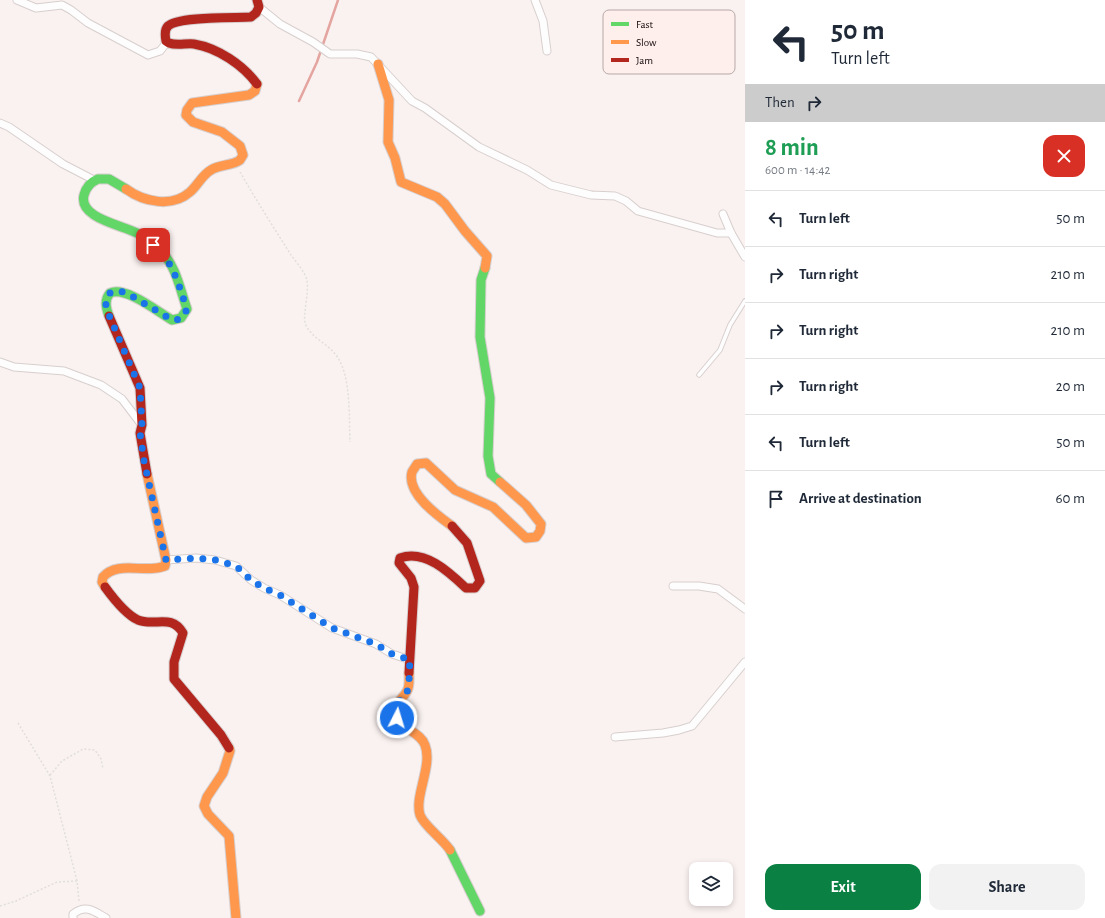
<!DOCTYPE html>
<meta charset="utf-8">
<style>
:root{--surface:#fff;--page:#f2f2f3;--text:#1f2937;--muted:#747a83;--line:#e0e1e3;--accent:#0b8043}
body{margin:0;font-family:"Alegreya Sans",sans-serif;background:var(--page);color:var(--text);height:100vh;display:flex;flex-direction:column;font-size:15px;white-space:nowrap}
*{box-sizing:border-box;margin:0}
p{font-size:13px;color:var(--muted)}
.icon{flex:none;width:22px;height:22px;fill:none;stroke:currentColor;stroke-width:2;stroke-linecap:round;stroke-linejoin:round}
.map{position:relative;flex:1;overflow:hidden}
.drawer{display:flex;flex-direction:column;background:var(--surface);width:360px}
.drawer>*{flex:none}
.hud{background:#fff;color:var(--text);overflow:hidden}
.controls{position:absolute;left:689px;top:862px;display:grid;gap:8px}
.controls a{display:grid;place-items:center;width:44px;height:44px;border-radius:8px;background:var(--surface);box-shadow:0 2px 6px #0003;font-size:20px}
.pin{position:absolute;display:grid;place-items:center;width:34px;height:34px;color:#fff;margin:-17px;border-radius:8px;box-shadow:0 2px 6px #0006}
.me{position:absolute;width:44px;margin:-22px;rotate:5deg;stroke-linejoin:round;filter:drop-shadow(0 0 3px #0008)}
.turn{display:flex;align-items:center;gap:14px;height:84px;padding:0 20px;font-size:18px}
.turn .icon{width:52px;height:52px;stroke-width:2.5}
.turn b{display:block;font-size:28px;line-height:34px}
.then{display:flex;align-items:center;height:38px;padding:0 20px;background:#0003;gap:8px;font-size:15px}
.round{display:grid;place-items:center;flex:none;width:42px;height:42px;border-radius:12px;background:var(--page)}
.overview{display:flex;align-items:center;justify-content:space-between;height:68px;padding:0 20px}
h1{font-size:24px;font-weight:600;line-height:30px;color:#1e9e55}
.cta{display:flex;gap:8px;margin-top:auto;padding:8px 20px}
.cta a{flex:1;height:46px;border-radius:12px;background:var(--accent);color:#fff;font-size:16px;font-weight:600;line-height:46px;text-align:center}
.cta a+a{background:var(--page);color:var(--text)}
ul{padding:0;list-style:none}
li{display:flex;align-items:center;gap:12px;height:56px;padding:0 20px;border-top:1px solid var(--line)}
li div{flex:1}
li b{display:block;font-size:15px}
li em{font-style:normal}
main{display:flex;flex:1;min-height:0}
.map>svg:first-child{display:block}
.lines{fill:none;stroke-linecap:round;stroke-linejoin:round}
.stream{stroke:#e4a4a0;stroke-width:2.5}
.lane-casing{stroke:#d7cfce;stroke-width:5.5}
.street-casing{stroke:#d7cfce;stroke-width:9}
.fast-casing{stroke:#d7cfce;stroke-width:11}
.slow-casing{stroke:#d7cfce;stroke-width:11}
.jam-casing{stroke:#d7cfce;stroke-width:11}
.path{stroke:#e1dede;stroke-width:1.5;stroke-dasharray:2 2;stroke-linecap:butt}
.lane{stroke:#fefdfd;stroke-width:3.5}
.street{stroke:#fefdfd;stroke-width:7}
.fast{stroke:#63d668;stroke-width:9}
.slow{stroke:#ff974d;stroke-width:9}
.jam{stroke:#b3261e;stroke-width:9}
.route{stroke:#1a73e8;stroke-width:7;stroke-dasharray:0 12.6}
.key{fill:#feeeec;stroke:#b7a9a8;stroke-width:1}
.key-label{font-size:11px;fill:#110908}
</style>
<main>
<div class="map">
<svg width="745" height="918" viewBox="0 0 745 918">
<rect width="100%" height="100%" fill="#faf2f0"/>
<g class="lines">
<polyline class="stream" points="299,101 317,62 338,0"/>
<defs>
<polyline id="lane" points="699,375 720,350 730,325 745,301"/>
<g id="street">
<polyline points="17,0 36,8 62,5 71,10 88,23 148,55 160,51 167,42"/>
<polyline points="535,0 543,21 547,51"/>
<polyline points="259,7 280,24 313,42 330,54 357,54 371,57 412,101 425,108 479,147 527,170 551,185 591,195 615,196 626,201 638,211 717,233 731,233"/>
<polyline points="0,123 9,127 63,164 94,180"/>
<polyline points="723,214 731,233 745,257"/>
<polyline points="0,362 14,367 64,371 101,385 122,399 141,424"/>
<polyline points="166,560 196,558 215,560 236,566 251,580 264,588 280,595 332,628 376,644 392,654 410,660"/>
<polyline points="673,586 699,586 718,589 745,609"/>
<polyline points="615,737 663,733 679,730 692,726 745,662"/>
<path d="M73 918V914C86 904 94 911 106 918"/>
</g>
<g id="fast">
<polyline points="485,268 481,280 480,337 490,398 488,456 491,474 500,482"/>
<path d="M109 316C106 308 104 300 110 293 126 286 158 312 172 320L181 318 187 309C180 289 176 266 161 251 154 243 146 237 137 233 122 225 78 218 84 195 86 187 91 182 98 179H109L126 189"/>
<polyline points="450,850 480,911"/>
</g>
<g id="slow">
<polyline points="378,64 389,100 388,142 395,158 401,182 437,197 445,204 465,231 487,256 485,268"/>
<path d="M126 189C144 202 172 208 190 192 198 185 202 175 211 170 220 164 232 166 240 160L243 155 240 146 222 132 193 122 186 115 187 110 192 103 249 95 255 91 257 84"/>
<path d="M452 526C438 516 406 493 412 472 413 470 416 466 417 464L426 463 455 490 493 507 526 538 536 537 540 531 541 524 526 505 500 482"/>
<path d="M105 587 102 582 103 577C118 560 145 574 165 566L166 560 147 474"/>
<path d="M409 673C409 678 410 686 407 691 403 699 395 702 396 712 397 728 420 731 425 745 433 766 414 796 420 815 424 826 442 838 450 850"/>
<polyline points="229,748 230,751 223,773 207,797 204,806 208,814 229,836 236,918"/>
</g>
<g id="jam">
<path d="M257 84C243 65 218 48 194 44 186 43 177 46 169 43L166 41C165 36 164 30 168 26 178 16 235 18 251 17L256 13 259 7 257 0"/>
<polyline points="109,316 140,388 142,425 140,433 147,474"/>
<path d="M105 587C113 598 125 614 138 620 155 627 171 613 183 633L174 662V679L221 735 229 748"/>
<path d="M409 673 414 587 411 578 399 563 400 558C425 549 449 572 466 588H475L480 581 467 543 452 526"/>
</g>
</defs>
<use href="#lane" class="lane-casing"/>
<use href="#street" class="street-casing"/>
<use href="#fast" class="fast-casing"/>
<use href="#slow" class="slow-casing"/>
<use href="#jam" class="jam-casing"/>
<g class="path">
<path d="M240 172C256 200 274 228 291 255 296 262 306 273 307 281 309 292 303 315 305 323 311 339 330 344 338 358 351 378 349 418 350 442"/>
<polyline points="18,723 50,776 77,881"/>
<polyline points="50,775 62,761 83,749 95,750 101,759 103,769"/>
<polyline points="0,906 16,901 57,882 77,881 79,901"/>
</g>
<use href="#lane" class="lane"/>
<use href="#street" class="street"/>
<use href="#fast" class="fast"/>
<use href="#slow" class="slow"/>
<use href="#jam" class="jam"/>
</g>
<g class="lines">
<path class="route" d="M153 245C174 262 178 284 187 309 183 317 181 320 172 320L127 293C112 288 105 292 106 308L140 388 142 425 140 433 144 461 166 560 196 558 215 560 236 566 251 580 264 588 280 595 332 628 376 644 392 654 410 660C409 670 410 682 407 692 403 704 391 697 397 718"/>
</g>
<rect x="603" y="10" width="132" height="64" rx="6" class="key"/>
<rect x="611" y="22" width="18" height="4" fill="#63d668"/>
<rect x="611" y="40" width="18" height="4" fill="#ff974d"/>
<rect x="611" y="58" width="18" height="4" fill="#b3261e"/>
<g class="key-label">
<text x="636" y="28">Fast</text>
<text x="636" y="46">Slow</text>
<text x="636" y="64">Jam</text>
</g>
</svg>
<div class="controls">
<a><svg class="icon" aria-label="layers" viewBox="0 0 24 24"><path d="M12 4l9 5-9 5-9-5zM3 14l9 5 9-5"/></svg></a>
</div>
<div class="pin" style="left:153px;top:245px;background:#d93025"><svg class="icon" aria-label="arrive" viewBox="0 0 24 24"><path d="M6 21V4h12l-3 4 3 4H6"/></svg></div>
<svg class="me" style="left:397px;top:718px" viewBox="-20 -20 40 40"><circle r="17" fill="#1a73e8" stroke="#fff" stroke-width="3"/><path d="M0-11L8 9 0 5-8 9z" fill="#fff"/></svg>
</div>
<section class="drawer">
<div class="hud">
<div class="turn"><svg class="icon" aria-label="left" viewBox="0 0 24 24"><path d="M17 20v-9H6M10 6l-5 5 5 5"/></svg><div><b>50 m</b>Turn left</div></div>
<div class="then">Then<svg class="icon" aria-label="right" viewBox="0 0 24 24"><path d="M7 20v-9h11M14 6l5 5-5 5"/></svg></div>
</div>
<div class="overview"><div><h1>8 min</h1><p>600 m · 14:42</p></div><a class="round" style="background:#d93025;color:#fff"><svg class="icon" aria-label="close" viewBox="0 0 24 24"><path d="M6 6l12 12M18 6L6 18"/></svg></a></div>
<ul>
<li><svg class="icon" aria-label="left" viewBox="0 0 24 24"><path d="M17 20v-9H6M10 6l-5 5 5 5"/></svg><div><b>Turn left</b></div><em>50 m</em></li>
<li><svg class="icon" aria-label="right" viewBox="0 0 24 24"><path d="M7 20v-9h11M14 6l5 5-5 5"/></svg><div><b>Turn right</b></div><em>210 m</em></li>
<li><svg class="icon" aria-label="right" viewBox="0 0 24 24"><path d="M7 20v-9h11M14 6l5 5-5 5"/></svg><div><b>Turn right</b></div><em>210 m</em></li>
<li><svg class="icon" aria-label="right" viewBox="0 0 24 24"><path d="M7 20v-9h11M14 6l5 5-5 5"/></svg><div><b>Turn right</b></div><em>20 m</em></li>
<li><svg class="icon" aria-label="left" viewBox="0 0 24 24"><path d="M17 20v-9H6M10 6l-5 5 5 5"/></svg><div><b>Turn left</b></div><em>50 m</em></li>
<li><svg class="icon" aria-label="arrive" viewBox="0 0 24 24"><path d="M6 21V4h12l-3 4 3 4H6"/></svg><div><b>Arrive at destination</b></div><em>60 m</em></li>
</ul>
<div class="cta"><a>Exit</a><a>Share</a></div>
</section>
</main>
